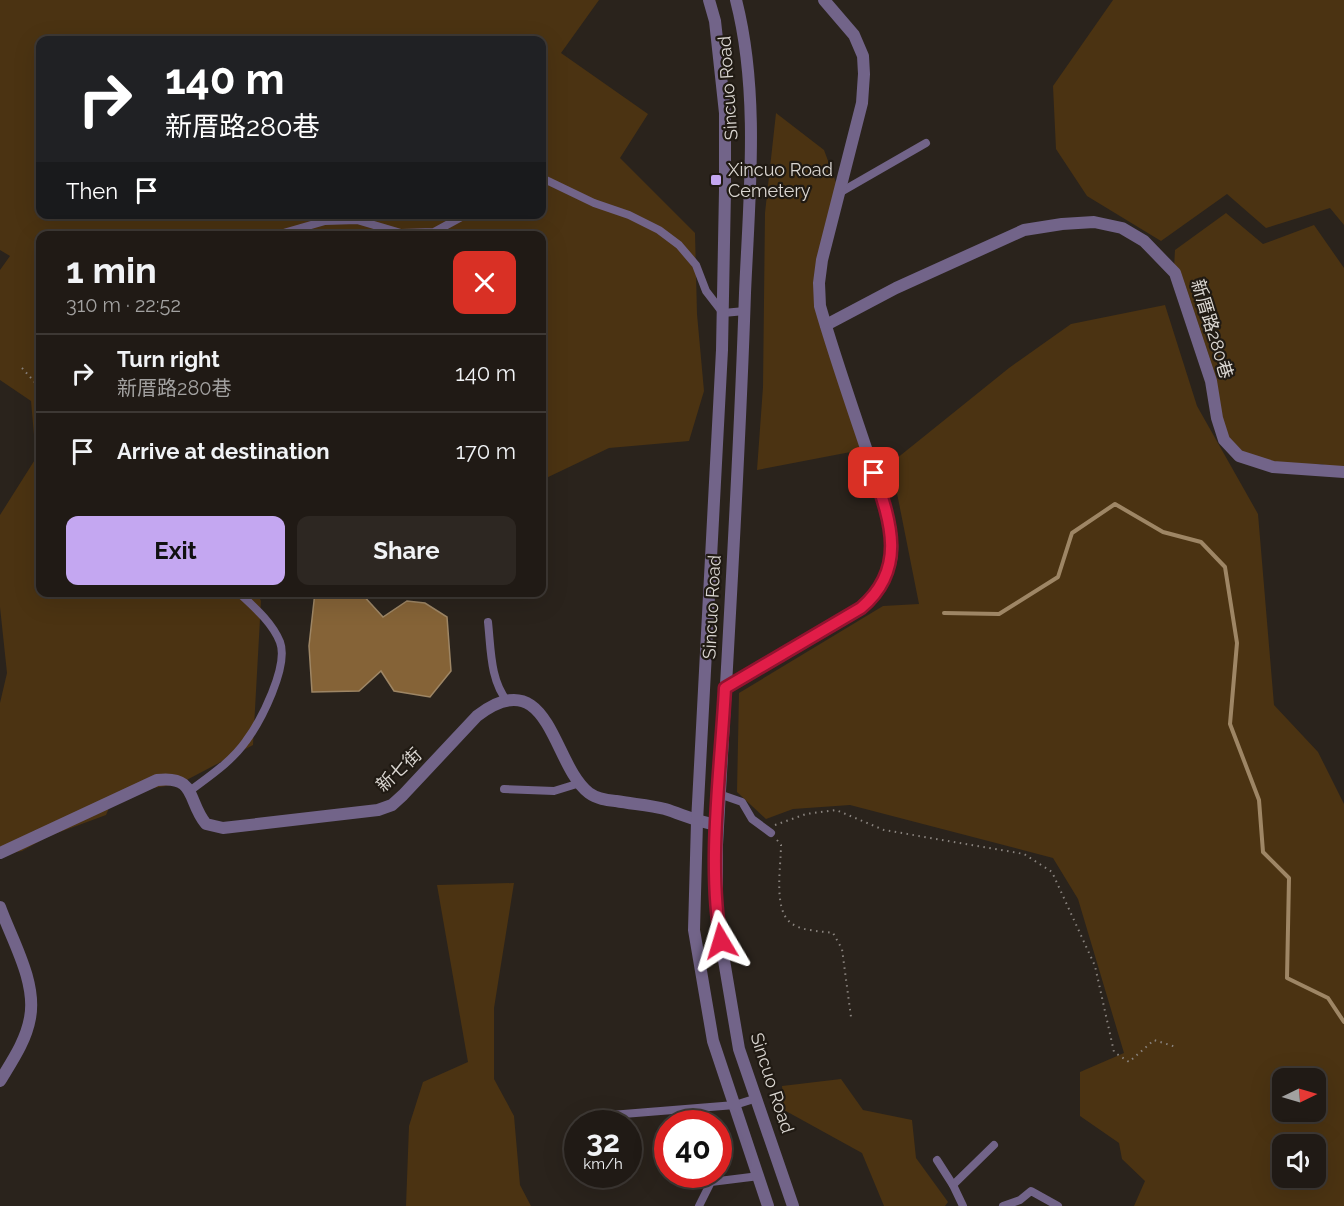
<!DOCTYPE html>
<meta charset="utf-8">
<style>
:root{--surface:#201a15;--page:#2d2722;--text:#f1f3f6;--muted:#a2a1a0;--line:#3d3834;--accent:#c4a7f1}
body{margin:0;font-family:Raleway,"Noto Sans TC",sans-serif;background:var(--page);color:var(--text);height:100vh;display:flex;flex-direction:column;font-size:22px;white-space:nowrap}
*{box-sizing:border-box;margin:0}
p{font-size:20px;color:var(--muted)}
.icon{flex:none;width:33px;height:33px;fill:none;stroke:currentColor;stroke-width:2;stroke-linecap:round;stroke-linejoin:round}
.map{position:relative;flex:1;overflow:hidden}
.panel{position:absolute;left:36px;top:231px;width:510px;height:366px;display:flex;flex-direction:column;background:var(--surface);border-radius:12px;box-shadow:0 6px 24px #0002,0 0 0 2px var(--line)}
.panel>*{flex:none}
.guide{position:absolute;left:36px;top:36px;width:510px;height:183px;border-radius:12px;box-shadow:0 6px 24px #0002,0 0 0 2px var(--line);background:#202124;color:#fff;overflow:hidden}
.needle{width:39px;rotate:85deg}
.tools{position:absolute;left:1272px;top:1068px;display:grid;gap:12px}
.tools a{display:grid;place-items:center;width:54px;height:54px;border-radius:12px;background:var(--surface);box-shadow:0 6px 24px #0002,0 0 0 2px var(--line);font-size:30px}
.speed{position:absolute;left:564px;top:1110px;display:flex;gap:12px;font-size:30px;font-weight:700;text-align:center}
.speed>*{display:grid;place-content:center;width:78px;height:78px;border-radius:50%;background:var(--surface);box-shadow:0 6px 24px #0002,0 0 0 2px var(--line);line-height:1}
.speed small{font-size:15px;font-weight:400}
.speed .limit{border:9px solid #d22;background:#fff;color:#111}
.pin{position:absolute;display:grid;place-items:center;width:51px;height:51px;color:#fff;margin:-26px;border-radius:12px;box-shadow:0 3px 9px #0006}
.me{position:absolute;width:66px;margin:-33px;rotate:353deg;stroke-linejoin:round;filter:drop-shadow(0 0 4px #0008)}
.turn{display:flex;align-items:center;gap:21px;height:126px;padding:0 30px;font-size:27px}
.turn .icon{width:78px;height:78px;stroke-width:2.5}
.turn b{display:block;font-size:42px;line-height:51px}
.then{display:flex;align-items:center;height:57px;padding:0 30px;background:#0003;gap:12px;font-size:22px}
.round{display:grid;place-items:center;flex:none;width:63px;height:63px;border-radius:12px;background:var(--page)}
.overview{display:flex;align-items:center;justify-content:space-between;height:102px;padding:0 30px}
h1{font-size:36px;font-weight:700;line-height:45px}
.button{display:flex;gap:12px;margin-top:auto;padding:12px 30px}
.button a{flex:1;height:69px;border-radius:12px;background:var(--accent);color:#111;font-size:24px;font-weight:700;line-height:69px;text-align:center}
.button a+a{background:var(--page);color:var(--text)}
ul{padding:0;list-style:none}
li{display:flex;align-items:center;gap:18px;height:78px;padding:0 30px;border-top:2px solid var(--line)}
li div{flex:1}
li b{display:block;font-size:22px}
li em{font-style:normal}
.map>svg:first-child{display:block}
.green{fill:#4b3312;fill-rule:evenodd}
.water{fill:#856337;stroke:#9e8665;stroke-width:1.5}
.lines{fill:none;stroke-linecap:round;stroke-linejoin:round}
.stream{stroke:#9e8665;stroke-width:4}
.path{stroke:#89837e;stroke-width:2;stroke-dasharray:1.5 4.5;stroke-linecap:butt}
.service{stroke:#726489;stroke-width:8}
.minor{stroke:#726489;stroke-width:12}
.tertiary{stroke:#726489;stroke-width:12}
.route-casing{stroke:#92132f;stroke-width:15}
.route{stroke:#e11d48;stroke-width:10}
.poi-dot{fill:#c4a7f1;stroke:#201a13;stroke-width:2}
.labels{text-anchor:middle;stroke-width:4.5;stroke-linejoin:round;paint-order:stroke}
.street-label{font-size:18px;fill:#dad6d1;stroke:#201a13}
.poi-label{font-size:18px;fill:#dad6d1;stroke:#201a13;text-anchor:start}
</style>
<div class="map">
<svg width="1344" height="1206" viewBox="0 0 1344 1206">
<rect width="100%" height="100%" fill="#2a231c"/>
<g class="green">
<path d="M0 0H599L561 53 648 114 620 158 695 233 697 314 704 391 689 441 609 448 542 480V236H40V592L257 593 261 601 253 745 179 784 115 794 106 815 49 836 22 851 0 855V703L7 673 0 607V515L36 458 31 401 0 380V270L10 256 0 250ZM40 40H542V214H40Z"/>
<polygon points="1113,0 1344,0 1344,225 1330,208 1266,228 1227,194 1161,241 1087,196 1056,149 1053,86"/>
<polygon points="776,113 824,150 837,185 819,312 861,450 757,470 763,387 765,213"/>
<polygon points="1226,213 1263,244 1314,225 1344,268 1344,470 1321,464 1273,467 1239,456 1217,418 1174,268 1175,250"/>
<path d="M1165 305 1197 406 1258 514 1274 705 1318 752 1344 804V1206H1134L1145 1181 1122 1159 1119 1143 1080 1116V1072L1124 1053 1078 899 1053 858 850 805 793 809 766 819 737 792 739 693 883 606 919 604 891 463 1009 368 1071 324ZM1316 1078V1112H1282V1078ZM1316 1144V1178H1282V1144Z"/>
<polygon points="514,883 494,1008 494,1079 514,1116 520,1185 531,1206 406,1206 409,1126 423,1082 468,1062 437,885"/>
<polygon points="841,1079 863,1110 912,1120 916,1158 948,1202 945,1206 884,1206 862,1153 784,1110 782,1086"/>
</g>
<polygon class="water" points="315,592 361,593 383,617 407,601 425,603 447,617 451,671 430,697 394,691 381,671 359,691 312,692 309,646"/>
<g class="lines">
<polyline class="stream" points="944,613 999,614 1058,577 1072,533 1115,504 1163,532 1201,542 1225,567 1237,643 1230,724 1259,800 1263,852 1289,878 1287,978 1328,998 1344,1022"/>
<g class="path">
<polyline points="22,368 40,388"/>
<polyline points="775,825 806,814 836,810 884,830 1024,854 1052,872 1095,966 1114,1052 1129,1062 1154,1040 1176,1047"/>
<path d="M777 840 781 845C781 866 773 910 791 923 801 931 820 931 833 933L842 949 851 1017"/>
</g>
<g class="service">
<polyline points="542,178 594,203 629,215 659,230 679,245 696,265 706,291 723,313 745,311"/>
<polyline points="839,193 926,143"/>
<polyline points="273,236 325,221 357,220 401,233 434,232 467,214"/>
<path d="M488 622C491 649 490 681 508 702"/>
<polyline points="504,789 554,791 580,783"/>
<path d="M191 790C211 775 232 761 246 741 261 721 289 666 280 642 272 622 253 606 238 592"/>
<polyline points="719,794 742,802 752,819 771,833"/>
<polyline points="612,1124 611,1115 735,1105 757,1098"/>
<polyline points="937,1160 953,1185 963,1206"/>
<polyline points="616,1174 616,1178"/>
<polyline points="953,1185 994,1145"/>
<polyline points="699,1206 711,1182 759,1176"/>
<polyline points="1003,1206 1020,1200 1031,1191 1058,1206"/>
</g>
<g class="minor">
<polyline points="826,325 896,288 1024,230 1062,224 1094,222 1122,228 1144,241 1175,273 1211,381 1217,418 1224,440 1239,456 1273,467 1344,472"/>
<path d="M725 688 861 608C876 596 891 573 892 553 894 523 879 488 870 460 853 409 835 358 820 306L819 283 822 260 862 103 864 74 863 56 854 35 824 0"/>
<path d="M0 853 157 780C197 775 187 801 206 824L223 828 378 810 392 805 403 795 477 716C550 660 552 765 589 793 597 799 607 800 616 801 632 804 650 805 665 809 684 815 698 822 718 825"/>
<path d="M0 907C12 940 37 982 30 1018 26 1041 12 1061 0 1081"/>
</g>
<g class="tertiary">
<polyline points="709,0 715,21 725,113 725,190 722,350 697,822 694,930 713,1041 768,1206"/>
<path d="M736 0C760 93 749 199 745 293 739 477 727 661 717 845V919L739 1049 793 1206"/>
</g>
</g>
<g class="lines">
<defs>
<path id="route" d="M721 941C707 865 721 766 725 688L861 608C907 569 891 523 874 473"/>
</defs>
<use href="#route" class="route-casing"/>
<use href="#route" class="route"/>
</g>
<rect class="poi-dot" x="710" y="174" width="12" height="12" rx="3"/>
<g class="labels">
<g class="street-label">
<text transform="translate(728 88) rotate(-94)" y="6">Sincuo Road</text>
<text transform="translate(1212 329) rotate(73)" y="6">新厝路280巷</text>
<text transform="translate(712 607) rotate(-87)" y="6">Sincuo Road</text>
<text transform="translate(399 770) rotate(-43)" y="6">新七街</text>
<text transform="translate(772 1083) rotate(72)" y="6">Sincuo Road</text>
</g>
<g class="poi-label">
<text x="728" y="176">Xincuo Road<tspan x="728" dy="21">Cemetery</tspan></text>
</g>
</g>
</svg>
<div class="tools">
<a><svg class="needle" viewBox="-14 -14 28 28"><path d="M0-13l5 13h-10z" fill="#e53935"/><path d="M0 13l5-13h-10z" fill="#a2a1a0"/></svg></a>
<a><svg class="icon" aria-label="sound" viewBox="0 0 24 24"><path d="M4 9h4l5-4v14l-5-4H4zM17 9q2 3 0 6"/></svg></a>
</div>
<div class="speed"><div>32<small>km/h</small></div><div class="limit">40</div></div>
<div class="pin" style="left:874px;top:473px;background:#d93025"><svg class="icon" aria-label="arrive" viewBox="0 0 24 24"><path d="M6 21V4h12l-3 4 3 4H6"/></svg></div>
<svg class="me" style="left:721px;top:941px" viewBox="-20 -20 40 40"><path d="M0-17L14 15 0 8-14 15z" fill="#e11d48" stroke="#fff" stroke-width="4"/></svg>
<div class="guide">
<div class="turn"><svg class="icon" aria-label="right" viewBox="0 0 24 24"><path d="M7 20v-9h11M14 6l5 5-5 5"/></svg><div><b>140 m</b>新厝路280巷</div></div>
<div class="then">Then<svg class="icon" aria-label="arrive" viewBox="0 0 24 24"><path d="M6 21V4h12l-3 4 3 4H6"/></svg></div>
</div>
<section class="panel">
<div class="overview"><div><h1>1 min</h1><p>310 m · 22:52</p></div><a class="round" style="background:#d93025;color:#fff"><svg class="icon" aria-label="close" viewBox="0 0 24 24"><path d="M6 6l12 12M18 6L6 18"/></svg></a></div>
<ul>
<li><svg class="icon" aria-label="right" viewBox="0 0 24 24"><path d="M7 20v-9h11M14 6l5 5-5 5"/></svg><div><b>Turn right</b><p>新厝路280巷</p></div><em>140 m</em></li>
<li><svg class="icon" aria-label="arrive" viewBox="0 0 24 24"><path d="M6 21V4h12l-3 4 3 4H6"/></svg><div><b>Arrive at destination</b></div><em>170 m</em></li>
</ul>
<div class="button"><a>Exit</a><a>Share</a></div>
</section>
</div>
